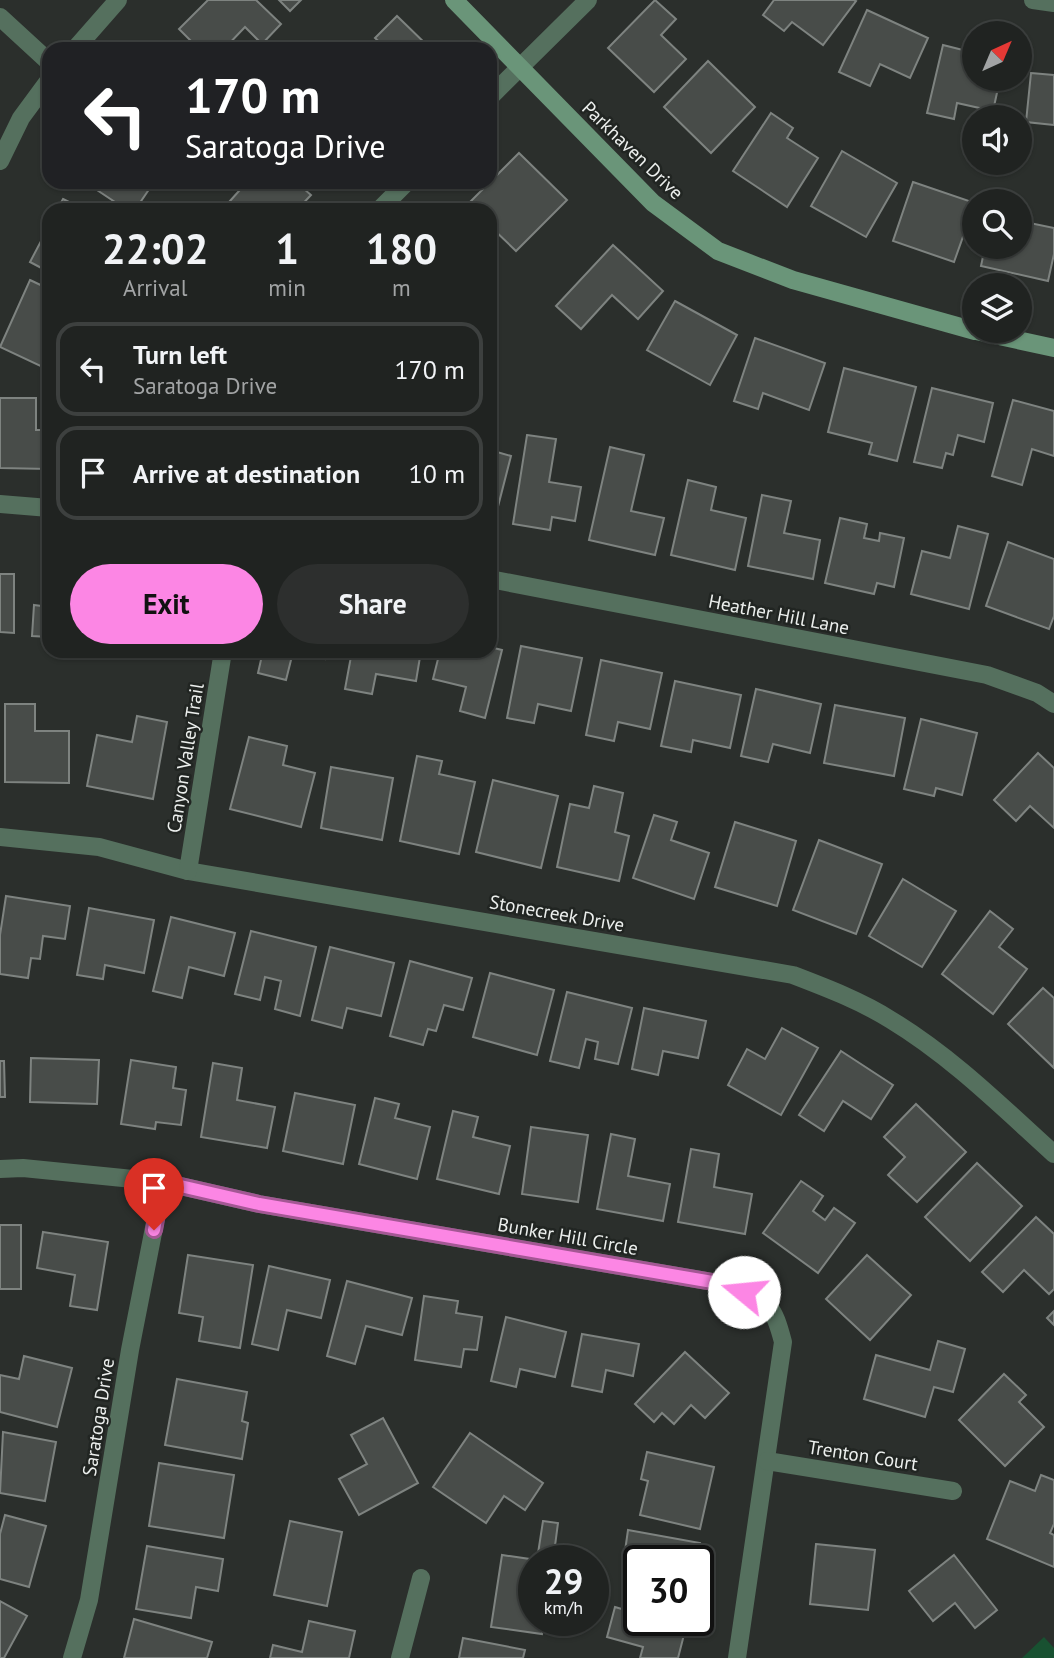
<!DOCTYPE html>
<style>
:root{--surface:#202321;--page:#2d2f2e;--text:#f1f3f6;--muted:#a2a4a5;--line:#3d403f;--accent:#fc86e4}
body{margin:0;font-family:"PT Sans",sans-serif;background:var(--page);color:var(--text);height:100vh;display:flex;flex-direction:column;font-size:26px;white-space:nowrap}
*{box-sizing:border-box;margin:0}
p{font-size:23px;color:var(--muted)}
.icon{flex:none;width:38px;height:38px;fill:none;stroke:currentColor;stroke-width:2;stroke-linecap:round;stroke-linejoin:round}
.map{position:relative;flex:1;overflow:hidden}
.drawer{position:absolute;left:42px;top:203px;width:455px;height:455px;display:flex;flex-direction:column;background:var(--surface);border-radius:21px;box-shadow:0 2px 5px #0004,0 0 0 2px var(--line)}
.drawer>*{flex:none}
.hud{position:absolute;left:42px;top:42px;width:455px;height:147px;border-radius:21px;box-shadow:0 2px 5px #0004,0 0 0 2px var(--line);background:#202124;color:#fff;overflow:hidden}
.needle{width:46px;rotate:44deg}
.tools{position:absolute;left:962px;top:21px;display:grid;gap:14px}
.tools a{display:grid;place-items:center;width:70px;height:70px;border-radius:50%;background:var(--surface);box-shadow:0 2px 5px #0004,0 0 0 2px var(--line);font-size:35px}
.speed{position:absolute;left:518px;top:1545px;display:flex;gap:14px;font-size:35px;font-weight:700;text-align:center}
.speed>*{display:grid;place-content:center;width:91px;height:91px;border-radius:50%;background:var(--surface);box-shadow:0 2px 5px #0004,0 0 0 2px var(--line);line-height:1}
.speed small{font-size:18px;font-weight:400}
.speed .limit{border:4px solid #111;border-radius:10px;background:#fff;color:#111}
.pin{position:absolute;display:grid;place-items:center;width:60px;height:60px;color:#fff;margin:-72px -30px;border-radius:50% 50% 50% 0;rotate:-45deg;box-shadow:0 0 7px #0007}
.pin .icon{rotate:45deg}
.me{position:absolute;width:77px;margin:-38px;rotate:287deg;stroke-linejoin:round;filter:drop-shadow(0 0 5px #0008)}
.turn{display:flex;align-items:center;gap:24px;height:147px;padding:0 28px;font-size:32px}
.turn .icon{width:91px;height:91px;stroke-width:2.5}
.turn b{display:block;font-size:49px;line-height:60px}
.eta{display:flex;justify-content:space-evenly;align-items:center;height:119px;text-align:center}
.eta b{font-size:42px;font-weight:600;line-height:49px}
.action{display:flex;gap:14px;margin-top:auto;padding:14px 28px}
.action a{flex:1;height:80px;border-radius:42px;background:var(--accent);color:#111;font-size:28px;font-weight:600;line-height:80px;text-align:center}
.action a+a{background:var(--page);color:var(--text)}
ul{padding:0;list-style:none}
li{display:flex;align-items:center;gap:21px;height:94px;margin:0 14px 10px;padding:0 14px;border:4px solid var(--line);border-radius:21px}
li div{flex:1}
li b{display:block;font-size:26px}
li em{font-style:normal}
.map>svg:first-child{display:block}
.green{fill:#185131}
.building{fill:#484c49;stroke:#7e8380;stroke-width:2}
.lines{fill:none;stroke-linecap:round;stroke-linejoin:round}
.street{stroke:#55705e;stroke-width:18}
.secondary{stroke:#6a9579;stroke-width:18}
.route-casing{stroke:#a45794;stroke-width:18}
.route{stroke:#fc86e4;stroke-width:12}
.labels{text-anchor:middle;stroke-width:5;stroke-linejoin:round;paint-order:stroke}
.street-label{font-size:19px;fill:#ecefed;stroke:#212522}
</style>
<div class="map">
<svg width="1054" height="1658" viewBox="0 0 1054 1658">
<rect width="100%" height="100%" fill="#2b2f2c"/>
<polygon class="green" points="1044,1637 1054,1648 1054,1658 1022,1658"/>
<g class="building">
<polygon points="208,0 256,0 281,24 262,44 245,27 224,49 199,49 179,29"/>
<polygon points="279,0 301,0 290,11"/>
<polygon points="655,0 676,19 661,35 686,59 654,92 608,48"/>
<polygon points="774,0 854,0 856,1 823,45 792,22 784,31 763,15"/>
<polygon points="867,10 928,38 910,78 880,64 870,86 839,72"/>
<polygon points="397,16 431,49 387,49 375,38"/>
<polygon points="943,45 975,53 975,79 1000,79 993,111 957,103 954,119 927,113"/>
<polygon points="708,61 755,107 711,153 664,107"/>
<polygon points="1031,73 1054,75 1054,125 1026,122"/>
<polygon points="771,113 793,128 787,138 818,158 787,207 733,171"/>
<polygon points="842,151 897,183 866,237 811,206"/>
<polygon points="519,153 567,200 516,251 490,226 490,210 474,210 468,204"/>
<polygon points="85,182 154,182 135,210 127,210"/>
<polygon points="247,182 296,182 311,195 297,210 240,210 230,201"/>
<polygon points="913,182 975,203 954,262 893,241"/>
<polygon points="63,199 85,210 57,210"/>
<polygon points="1020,212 1020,221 1054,228 1054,254 1048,281 981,266 985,247 1020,247"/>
<polygon points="49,226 49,272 30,262"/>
<polygon points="613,245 663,291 638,319 612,295 581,329 556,306"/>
<polygon points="30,280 49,289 49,370 0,347"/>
<polygon points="675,301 737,335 710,385 647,350"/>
<polygon points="755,338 825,363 809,410 763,393 758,409 734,401"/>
<polygon points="844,368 916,387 897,461 869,454 872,443 828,432"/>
<polygon points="932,388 993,403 984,442 958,435 953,455 946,453 942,468 914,462"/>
<polygon points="0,398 36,398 36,430 49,430 49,469 0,468"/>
<polygon points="1013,400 1054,411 1054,456 1032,449 1022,485 992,476"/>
<polygon points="527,435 556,439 549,482 581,487 575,521 552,517 550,530 513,524"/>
<polygon points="610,447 644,455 631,511 664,518 655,555 589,540"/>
<polygon points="490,450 511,456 493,526 490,525"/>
<polygon points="688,480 716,487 711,510 746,518 735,570 671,555"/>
<polygon points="762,495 791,501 784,533 820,540 813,579 748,566"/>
<polygon points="840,518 867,524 864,538 879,541 880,533 904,538 894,587 877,583 874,594 825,583"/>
<polygon points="958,526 988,534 969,609 911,594 922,551 950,558"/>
<polygon points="1008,542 1054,559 1054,616 1049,629 986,606"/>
<polygon points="0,574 14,574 14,633 0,632"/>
<polygon points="34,605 49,607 49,637 32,636"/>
<polygon points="521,646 582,658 571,711 538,704 534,723 507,718"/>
<polygon points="490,647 502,650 485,718 460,711 466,687 433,679 440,651 490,651"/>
<polygon points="147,651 177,651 175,659 147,655"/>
<polygon points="263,651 327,651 325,659 293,652 286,680 258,673"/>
<polygon points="352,651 421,651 416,681 376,674 372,694 345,689"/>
<polygon points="601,660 662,673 650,729 618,722 614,741 586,735"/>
<polygon points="675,681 741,695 730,748 693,740 691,752 661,746"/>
<polygon points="756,689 821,704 810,753 773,744 768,762 741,756"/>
<polygon points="5,704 35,704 35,731 69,731 69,783 5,782"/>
<polygon points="835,705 905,718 894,776 824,763"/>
<polygon points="137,716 167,722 153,799 87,786 97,735 132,742"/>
<polygon points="921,719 977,733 962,795 936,788 934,796 904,789"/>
<polygon points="249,737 287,746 283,765 315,773 301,827 230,809"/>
<polygon points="1038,753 1054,768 1054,828 1030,806 1016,821 994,800"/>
<polygon points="417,756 442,761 439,774 475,782 459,854 400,841"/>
<polygon points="331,767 393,778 382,840 321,828"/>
<polygon points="493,780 558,796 541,868 476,852"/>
<polygon points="594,786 623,793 615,832 629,836 619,881 557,867 570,804 589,808"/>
<polygon points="654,815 677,822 671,840 709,853 694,899 633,878"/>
<polygon points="735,822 796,841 777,906 715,887"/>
<polygon points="819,840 882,864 856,934 793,910"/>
<polygon points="903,879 956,911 922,967 869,936"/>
<polygon points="6,896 70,906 65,939 43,936 40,959 31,958 28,978 0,974 0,935"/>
<polygon points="89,908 154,920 144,973 105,965 103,979 77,975"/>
<polygon points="990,911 1013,929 999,947 1027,969 993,1014 942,974"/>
<polygon points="171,917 235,933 224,976 189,967 182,998 153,991"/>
<polygon points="251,931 316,947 300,1016 275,1009 281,981 265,977 260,1000 235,994"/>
<polygon points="330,947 394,963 381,1016 347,1008 342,1028 312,1020"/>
<polygon points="410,961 472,978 463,1010 444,1005 436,1031 428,1029 423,1045 390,1036"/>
<polygon points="490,973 554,990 537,1055 473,1037"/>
<polygon points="1043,988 1054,998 1054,1068 1008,1024"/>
<polygon points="567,992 632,1008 618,1064 595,1059 598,1042 586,1039 579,1068 550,1061"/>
<polygon points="644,1008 706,1021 698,1058 663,1051 658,1075 632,1069"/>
<polygon points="782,1028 818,1048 781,1115 728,1085 747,1049 765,1059"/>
<polygon points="841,1051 893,1085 871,1119 843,1101 824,1131 799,1115"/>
<polygon points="31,1058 99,1060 97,1104 30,1102"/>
<polygon points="131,1060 176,1067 173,1088 186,1090 181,1125 156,1122 155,1129 121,1124"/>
<polygon points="0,1061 4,1061 5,1097 0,1097"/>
<polygon points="213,1063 242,1068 237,1100 275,1107 267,1148 201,1137"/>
<polygon points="295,1093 355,1105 343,1164 283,1151"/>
<polygon points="375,1098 399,1104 395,1118 430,1127 417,1179 359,1164"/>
<polygon points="916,1104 966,1152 917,1202 888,1175 905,1157 884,1137"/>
<polygon points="453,1111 478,1117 473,1137 510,1146 499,1194 437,1179"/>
<polygon points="531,1127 588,1135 578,1202 522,1194"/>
<polygon points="611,1134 635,1139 628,1176 670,1184 663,1221 597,1209"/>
<polygon points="691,1149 719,1154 714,1187 752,1194 745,1234 678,1222"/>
<polygon points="977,1163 1022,1206 970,1261 925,1217"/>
<polygon points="801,1181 823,1196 813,1211 825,1220 834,1208 855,1223 818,1273 763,1233"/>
<polygon points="1036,1217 1054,1234 1054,1289 1049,1294 1024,1270 1003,1292 982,1272"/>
<rect x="0" y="1225" width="21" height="64"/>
<polygon points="43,1232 108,1242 97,1310 70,1306 75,1275 37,1268"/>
<polygon points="188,1255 253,1265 240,1348 199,1341 203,1317 179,1313"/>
<polygon points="867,1255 911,1295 870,1340 826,1299"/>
<polygon points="269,1266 330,1280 321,1318 287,1310 278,1350 252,1344"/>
<polygon points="347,1281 412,1298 402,1335 366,1326 355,1364 327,1356"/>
<polygon points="424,1296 458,1301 456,1313 482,1317 477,1350 464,1349 461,1367 415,1360"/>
<polygon points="1054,1311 1054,1325 1047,1318"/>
<polygon points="506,1317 566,1332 555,1377 520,1369 516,1387 491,1381"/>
<polygon points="582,1334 639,1344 633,1376 606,1370 602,1392 572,1386"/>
<polygon points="938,1341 965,1349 953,1392 934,1387 925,1417 864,1399 876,1355 930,1370"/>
<polygon points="685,1352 729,1393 705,1418 691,1405 674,1424 662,1413 654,1422 635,1404"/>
<polygon points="24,1356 72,1368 57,1427 0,1412 0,1375 19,1379"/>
<polygon points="1004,1374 1026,1395 1019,1402 1044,1427 1005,1466 959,1420"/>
<polygon points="177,1379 247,1392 242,1421 248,1423 242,1459 165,1445"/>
<polygon points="383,1418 418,1483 359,1515 339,1479 367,1464 351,1435"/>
<polygon points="3,1432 56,1442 45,1501 0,1493"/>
<polygon points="470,1433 543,1483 525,1510 504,1496 486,1523 433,1487"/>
<polygon points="647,1452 714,1467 700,1529 640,1515 648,1481 641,1479"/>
<polygon points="159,1463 234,1475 224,1538 149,1526"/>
<polygon points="1041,1475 1054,1480 1054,1524 1050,1533 1054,1535 1054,1567 987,1539 1010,1481 1035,1491"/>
<polygon points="5,1515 46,1526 29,1587 0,1579 0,1534"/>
<polygon points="290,1521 342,1532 327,1606 274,1595"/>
<polygon points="543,1521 558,1523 553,1561 534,1561 534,1620 544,1620 542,1634 491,1627 502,1555 537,1560"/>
<polygon points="628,1530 700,1543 697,1561 639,1561 639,1600 630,1599 637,1560 624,1558"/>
<polygon points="816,1544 875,1550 868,1610 810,1604"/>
<polygon points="147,1546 223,1559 218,1591 196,1587 191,1618 136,1609"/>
<polygon points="954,1555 997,1610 975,1628 955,1603 933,1621 909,1591"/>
<polygon points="0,1601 27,1616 4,1658 0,1658"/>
<polygon points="615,1607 639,1614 639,1620 663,1620 686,1627 678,1658 640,1658 643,1647 607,1637"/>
<polygon points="134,1619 212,1642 207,1658 124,1658"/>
<polygon points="309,1621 355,1631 349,1658 270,1658 273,1645 302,1652"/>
<polygon points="463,1638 525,1650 523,1658 459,1658"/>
</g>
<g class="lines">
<g class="street">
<polyline points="1033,0 1054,3"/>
<polyline points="0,17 49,62"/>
<polyline points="75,49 118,0"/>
<polyline points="490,97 588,0"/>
<polyline points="0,161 21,118 49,80"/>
<polyline points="379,210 407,182"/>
<polyline points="0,504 49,508"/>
<polyline points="490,579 987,675 1037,693 1054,704"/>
<path d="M0 837 99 847 188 871 793 975C827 988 861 1001 891 1020 952 1057 1002 1107 1054 1154"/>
<polyline points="188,871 223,651"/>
<path d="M0 1169 23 1168 163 1182 259 1204 730 1285C768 1303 772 1300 783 1342L737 1658"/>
<polyline points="767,1461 953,1491"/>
<polyline points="72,1658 89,1600 130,1350 163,1182"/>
<polyline points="400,1658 421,1578"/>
</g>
<g class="secondary">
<polyline points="454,0 653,203 718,251 793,280 975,331"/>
<polyline points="976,331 1054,348"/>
</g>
</g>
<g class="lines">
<defs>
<polyline id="route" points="154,1230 163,1182 259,1204 730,1285 744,1292"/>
</defs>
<use href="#route" class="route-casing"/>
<use href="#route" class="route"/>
</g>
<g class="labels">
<g class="street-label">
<text transform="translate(633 150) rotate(44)" y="7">Parkhaven Drive</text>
<text transform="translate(779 614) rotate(11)" y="7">Heather Hill Lane</text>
<text transform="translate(185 758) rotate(-81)" y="7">Canyon Valley Trail</text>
<text transform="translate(557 913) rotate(10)" y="7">Stonecreek Drive</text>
<text transform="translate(568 1236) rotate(10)" y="7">Bunker Hill Circle</text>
<text transform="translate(98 1417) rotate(-81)" y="7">Saratoga Drive</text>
<text transform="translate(863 1455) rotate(9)" y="7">Trenton Court</text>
</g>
</g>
</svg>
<div class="tools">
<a><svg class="needle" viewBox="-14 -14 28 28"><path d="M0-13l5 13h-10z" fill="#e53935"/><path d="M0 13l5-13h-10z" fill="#a2a4a5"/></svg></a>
<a><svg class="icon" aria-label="sound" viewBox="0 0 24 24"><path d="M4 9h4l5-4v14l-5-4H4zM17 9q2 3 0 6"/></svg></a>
<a><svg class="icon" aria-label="search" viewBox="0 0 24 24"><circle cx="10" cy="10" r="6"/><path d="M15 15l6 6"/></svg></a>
<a><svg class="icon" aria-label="layers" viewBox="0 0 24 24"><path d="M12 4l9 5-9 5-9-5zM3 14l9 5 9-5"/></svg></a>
</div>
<div class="speed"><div>29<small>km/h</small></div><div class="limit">30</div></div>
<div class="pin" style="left:154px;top:1230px;background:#d93025"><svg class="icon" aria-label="arrive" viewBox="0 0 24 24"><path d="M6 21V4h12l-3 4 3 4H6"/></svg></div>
<svg class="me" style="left:744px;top:1292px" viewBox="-20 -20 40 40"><circle r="19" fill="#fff"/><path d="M0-13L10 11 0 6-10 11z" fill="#fc86e4"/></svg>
<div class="hud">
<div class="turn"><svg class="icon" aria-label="left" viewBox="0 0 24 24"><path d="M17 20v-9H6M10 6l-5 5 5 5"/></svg><div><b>170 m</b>Saratoga Drive</div></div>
</div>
<section class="drawer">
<div class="eta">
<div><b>22:02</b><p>Arrival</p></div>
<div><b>1</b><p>min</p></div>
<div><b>180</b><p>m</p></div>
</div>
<ul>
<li><svg class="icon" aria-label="left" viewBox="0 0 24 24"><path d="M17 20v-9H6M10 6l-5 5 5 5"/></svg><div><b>Turn left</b><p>Saratoga Drive</p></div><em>170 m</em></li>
<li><svg class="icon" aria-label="arrive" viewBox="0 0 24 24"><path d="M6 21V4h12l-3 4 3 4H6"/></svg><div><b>Arrive at destination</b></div><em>10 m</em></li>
</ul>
<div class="action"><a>Exit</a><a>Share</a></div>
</section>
</div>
